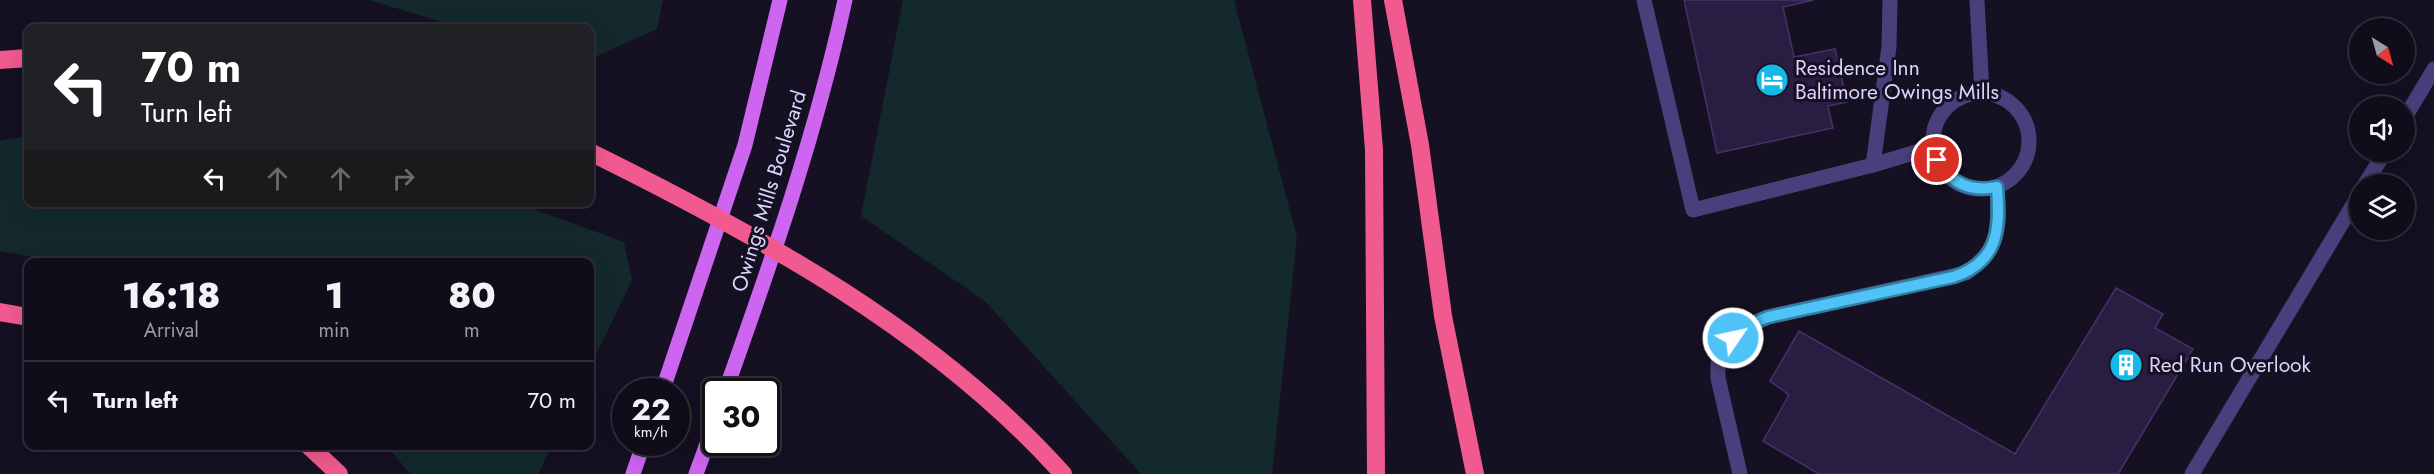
<!DOCTYPE html>
<style>
:root{--surface:#100c1a;--page:#191523;--text:#f1f3f6;--muted:#9c9ba2;--line:#302c39}
body{margin:0;font-family:Jost,sans-serif;background:var(--page);color:var(--text);height:100vh;display:flex;flex-direction:column;font-size:22px;white-space:nowrap}
*{box-sizing:border-box;margin:0}
p{font-size:20px;color:var(--muted)}
.icon{flex:none;width:33px;height:33px;fill:none;stroke:currentColor;stroke-width:2;stroke-linecap:round;stroke-linejoin:round}
.map{position:relative;flex:1;overflow:hidden}
.side{position:absolute;left:24px;top:258px;width:570px;height:192px;display:flex;flex-direction:column;background:var(--surface);border-radius:12px;box-shadow:0 6px 24px #0002,0 0 0 2px var(--line)}
.side>*{flex:none}
.banner{position:absolute;left:24px;top:24px;width:570px;height:183px;border-radius:12px;box-shadow:0 6px 24px #0002,0 0 0 2px var(--line);background:#202124;color:#fff;overflow:hidden}
.needle{width:39px;rotate:143deg}
.controls{position:absolute;left:2349px;top:18px;display:grid;gap:12px}
.controls a{display:grid;place-items:center;width:66px;height:66px;border-radius:50%;background:var(--surface);box-shadow:0 6px 24px #0002,0 0 0 2px var(--line);font-size:30px}
.speed{position:absolute;left:612px;top:378px;display:flex;gap:12px;font-size:30px;font-weight:700;text-align:center}
.speed>*{display:grid;place-content:center;width:78px;height:78px;border-radius:50%;background:var(--surface);box-shadow:0 6px 24px #0002,0 0 0 2px var(--line);line-height:1}
.speed small{font-size:15px;font-weight:400}
.speed .limit{border:3px solid #111;border-radius:9px;background:#fff;color:#111}
.pin{position:absolute;display:grid;place-items:center;width:51px;height:51px;color:#fff;margin:-26px;border:3px solid #fff;border-radius:50%;box-shadow:0 2px 6px #0007}
.me{position:absolute;width:66px;margin:-33px;rotate:56deg;stroke-linejoin:round;filter:drop-shadow(0 0 4px #0008)}
.turn{display:flex;align-items:center;gap:21px;height:126px;padding:0 18px;font-size:27px}
.turn .icon{width:78px;height:78px;stroke-width:2.5}
.turn b{display:block;font-size:42px;line-height:51px}
.lanes{display:flex;align-items:center;height:57px;padding:0 18px;background:#0003;justify-content:center;gap:30px;direction:ltr}
.lanes .off{opacity:.35}
.eta{display:flex;justify-content:space-evenly;align-items:center;height:102px;text-align:center}
.eta b{font-size:36px;font-weight:800;line-height:42px}
ul{padding:0;list-style:none}
li{display:flex;align-items:center;gap:18px;height:78px;padding:0 18px;border-top:2px solid var(--line)}
li div{flex:1}
li b{display:block;font-size:22px}
li em{font-style:normal}
.map>svg:first-child{display:block}
.green{fill:#13292b}
.building{fill:#291d41;stroke:#44326b;stroke-width:1.5}
.lines{fill:none;stroke-linecap:round;stroke-linejoin:round}
.lane{stroke:#493f7c;stroke-width:15}
.street{stroke:#493f7c;stroke-width:15}
.primary{stroke:#ce65f1;stroke-width:15}
.highway{stroke:#f05a8f;stroke-width:18}
.route-casing{stroke:#337fa1;stroke-width:15}
.route{stroke:#4fc3f7;stroke-width:10}
.labels{text-anchor:middle;stroke-width:6;stroke-linejoin:round;paint-order:stroke}
.poi-label{font-size:21px;fill:#ddd4fb;stroke:#151022;text-anchor:start}
.street-label{font-size:21px;fill:#ddd4fb;stroke:#151022}
</style>
<div class="map">
<svg width="2434" height="474" viewBox="0 0 2434 474">
<rect width="100%" height="100%" fill="#151022"/>
<g class="green">
<polygon points="369,0 663,0 657,29 590,59 590,28 462,28"/>
<polygon points="903,0 1234,0 1297,237 1272,474 1141,474 985,301 861,216"/>
<polygon points="28,136 28,202 517,203 624,242 632,280 590,368 590,262 62,262 0,251 0,141"/>
<polygon points="387,446 552,446 538,474 410,474"/>
</g>
<g class="building">
<polygon points="1684,0 1814,0 1783,7 1794,57 1835,49 1847,102 1828,106 1833,128 1717,153"/>
<polygon points="2116,288 2163,314 2155,328 2193,349 2118,474 1819,474 1763,441 1789,395 1770,381 1799,331 2015,454"/>
</g>
<g class="lines">
<g class="lane">
<polyline points="1644,0 1693,210 1873,165 1933,147"/>
<polyline points="2404,119 2434,69"/>
<polyline points="1873,165 1889,47 1890,0"/>
<polyline points="2365,184 2385,152"/>
<polyline points="1721,352 1718,363 1718,378 1740,474"/>
<polyline points="2192,474 2360,193"/>
</g>
<g class="street">
<polyline points="1977,0 1982,92"/>
<circle cx="1981" cy="141" r="48"/>
<path d="M1721 352C1735 335 1748 325 1768 317L1966 273C2001 249 2000 226 1997 187"/>
</g>
<g class="primary">
<polyline points="662,392 745,145 780,0"/>
<path d="M725 392C771 263 816 134 845 0"/>
<polyline points="633,474 644,442"/>
<polyline points="696,474 716,419"/>
</g>
<g class="highway">
<polyline points="1362,0 1374,150 1376,474"/>
<polyline points="1393,0 1420,145 1443,316 1475,474"/>
<polyline points="0,60 28,58"/>
<path d="M590 152C760 236 935 331 1063 474"/>
<polyline points="0,312 28,317"/>
<polyline points="309,446 339,474"/>
</g>
</g>
<g class="lines">
<defs>
<path id="route" d="M1733 338 1749 325 1768 317 1953 277C1999 262 2000 229 1997 187 1970 192 1952 184 1937 160"/>
</defs>
<use href="#route" class="route-casing"/>
<use href="#route" class="route"/>
</g>
<defs>
<symbol id="hotel-disc" viewBox="-11 -11 22 22"><circle r="9.5" fill="#15b7e7" stroke="#151022"/><path d="M-6-4.5h1.5V1H6V5H4.5V3h-9V5H-6ZM-4 0a1.8 1.8 0 1 1 3.6 0ZM.5 0V-2.5h3Q6-2.5 6 0Z" fill="#fff"/></symbol>
<symbol id="building-disc" viewBox="-11 -11 22 22"><circle r="9.5" fill="#15b7e7" stroke="#151022"/><path d="M-4-6H4V6H1V3H-1V6H-4ZM-2.5-4.3h1.7v1.8h-1.7ZM.8-4.3h1.7v1.8H.8ZM-2.5-1h1.7V.8h-1.7ZM.8-1h1.7V.8H.8Z" fill="#fff"/></symbol>
</defs>
<g fill-rule="evenodd">
<use href="#hotel-disc" x="1753" y="61" width="38" height="38"/>
<use href="#building-disc" x="2107" y="346" width="38" height="38"/>
</g>
<g class="labels">
<g class="poi-label">
<text x="1795" y="75">Residence Inn<tspan x="1795" dy="24">Baltimore Owings Mills</tspan></text>
<text x="2149" y="372">Red Run Overlook</text>
</g>
<g class="street-label">
<text transform="translate(769 191) rotate(-73)" y="7">Owings Mills Boulevard</text>
</g>
</g>
</svg>
<div class="controls">
<a><svg class="needle" viewBox="-14 -14 28 28"><path d="M0-13l5 13h-10z" fill="#e53935"/><path d="M0 13l5-13h-10z" fill="#9c9ba2"/></svg></a>
<a><svg class="icon" aria-label="sound" viewBox="0 0 24 24"><path d="M4 9h4l5-4v14l-5-4H4zM17 9q2 3 0 6"/></svg></a>
<a><svg class="icon" aria-label="layers" viewBox="0 0 24 24"><path d="M12 4l9 5-9 5-9-5zM3 14l9 5 9-5"/></svg></a>
</div>
<div class="speed"><div>22<small>km/h</small></div><div class="limit">30</div></div>
<div class="pin" style="left:1937px;top:160px;background:#d93025"><svg class="icon" aria-label="arrive" viewBox="0 0 24 24"><path d="M6 21V4h12l-3 4 3 4H6"/></svg></div>
<svg class="me" style="left:1733px;top:338px" viewBox="-20 -20 40 40"><circle r="17" fill="#4fc3f7" stroke="#fff" stroke-width="3"/><path d="M0-11L8 9 0 5-8 9z" fill="#fff"/></svg>
<div class="banner">
<div class="turn"><svg class="icon" aria-label="left" viewBox="0 0 24 24"><path d="M17 20v-9H6M10 6l-5 5 5 5"/></svg><div><b>70 m</b>Turn left</div></div>
<div class="lanes"><svg class="icon" aria-label="left" viewBox="0 0 24 24"><path d="M17 20v-9H6M10 6l-5 5 5 5"/></svg><svg class="icon off" aria-label="ahead" viewBox="0 0 24 24"><path d="M12 20V5M6 11l6-6 6 6"/></svg><svg class="icon off" aria-label="ahead" viewBox="0 0 24 24"><path d="M12 20V5M6 11l6-6 6 6"/></svg><svg class="icon off" aria-label="right" viewBox="0 0 24 24"><path d="M7 20v-9h11M14 6l5 5-5 5"/></svg></div>
</div>
<section class="side">
<div class="eta">
<div><b>16:18</b><p>Arrival</p></div>
<div><b>1</b><p>min</p></div>
<div><b>80</b><p>m</p></div>
</div>
<ul>
<li><svg class="icon" aria-label="left" viewBox="0 0 24 24"><path d="M17 20v-9H6M10 6l-5 5 5 5"/></svg><div><b>Turn left</b></div><em>70 m</em></li>
</ul>
</section>
</div>
